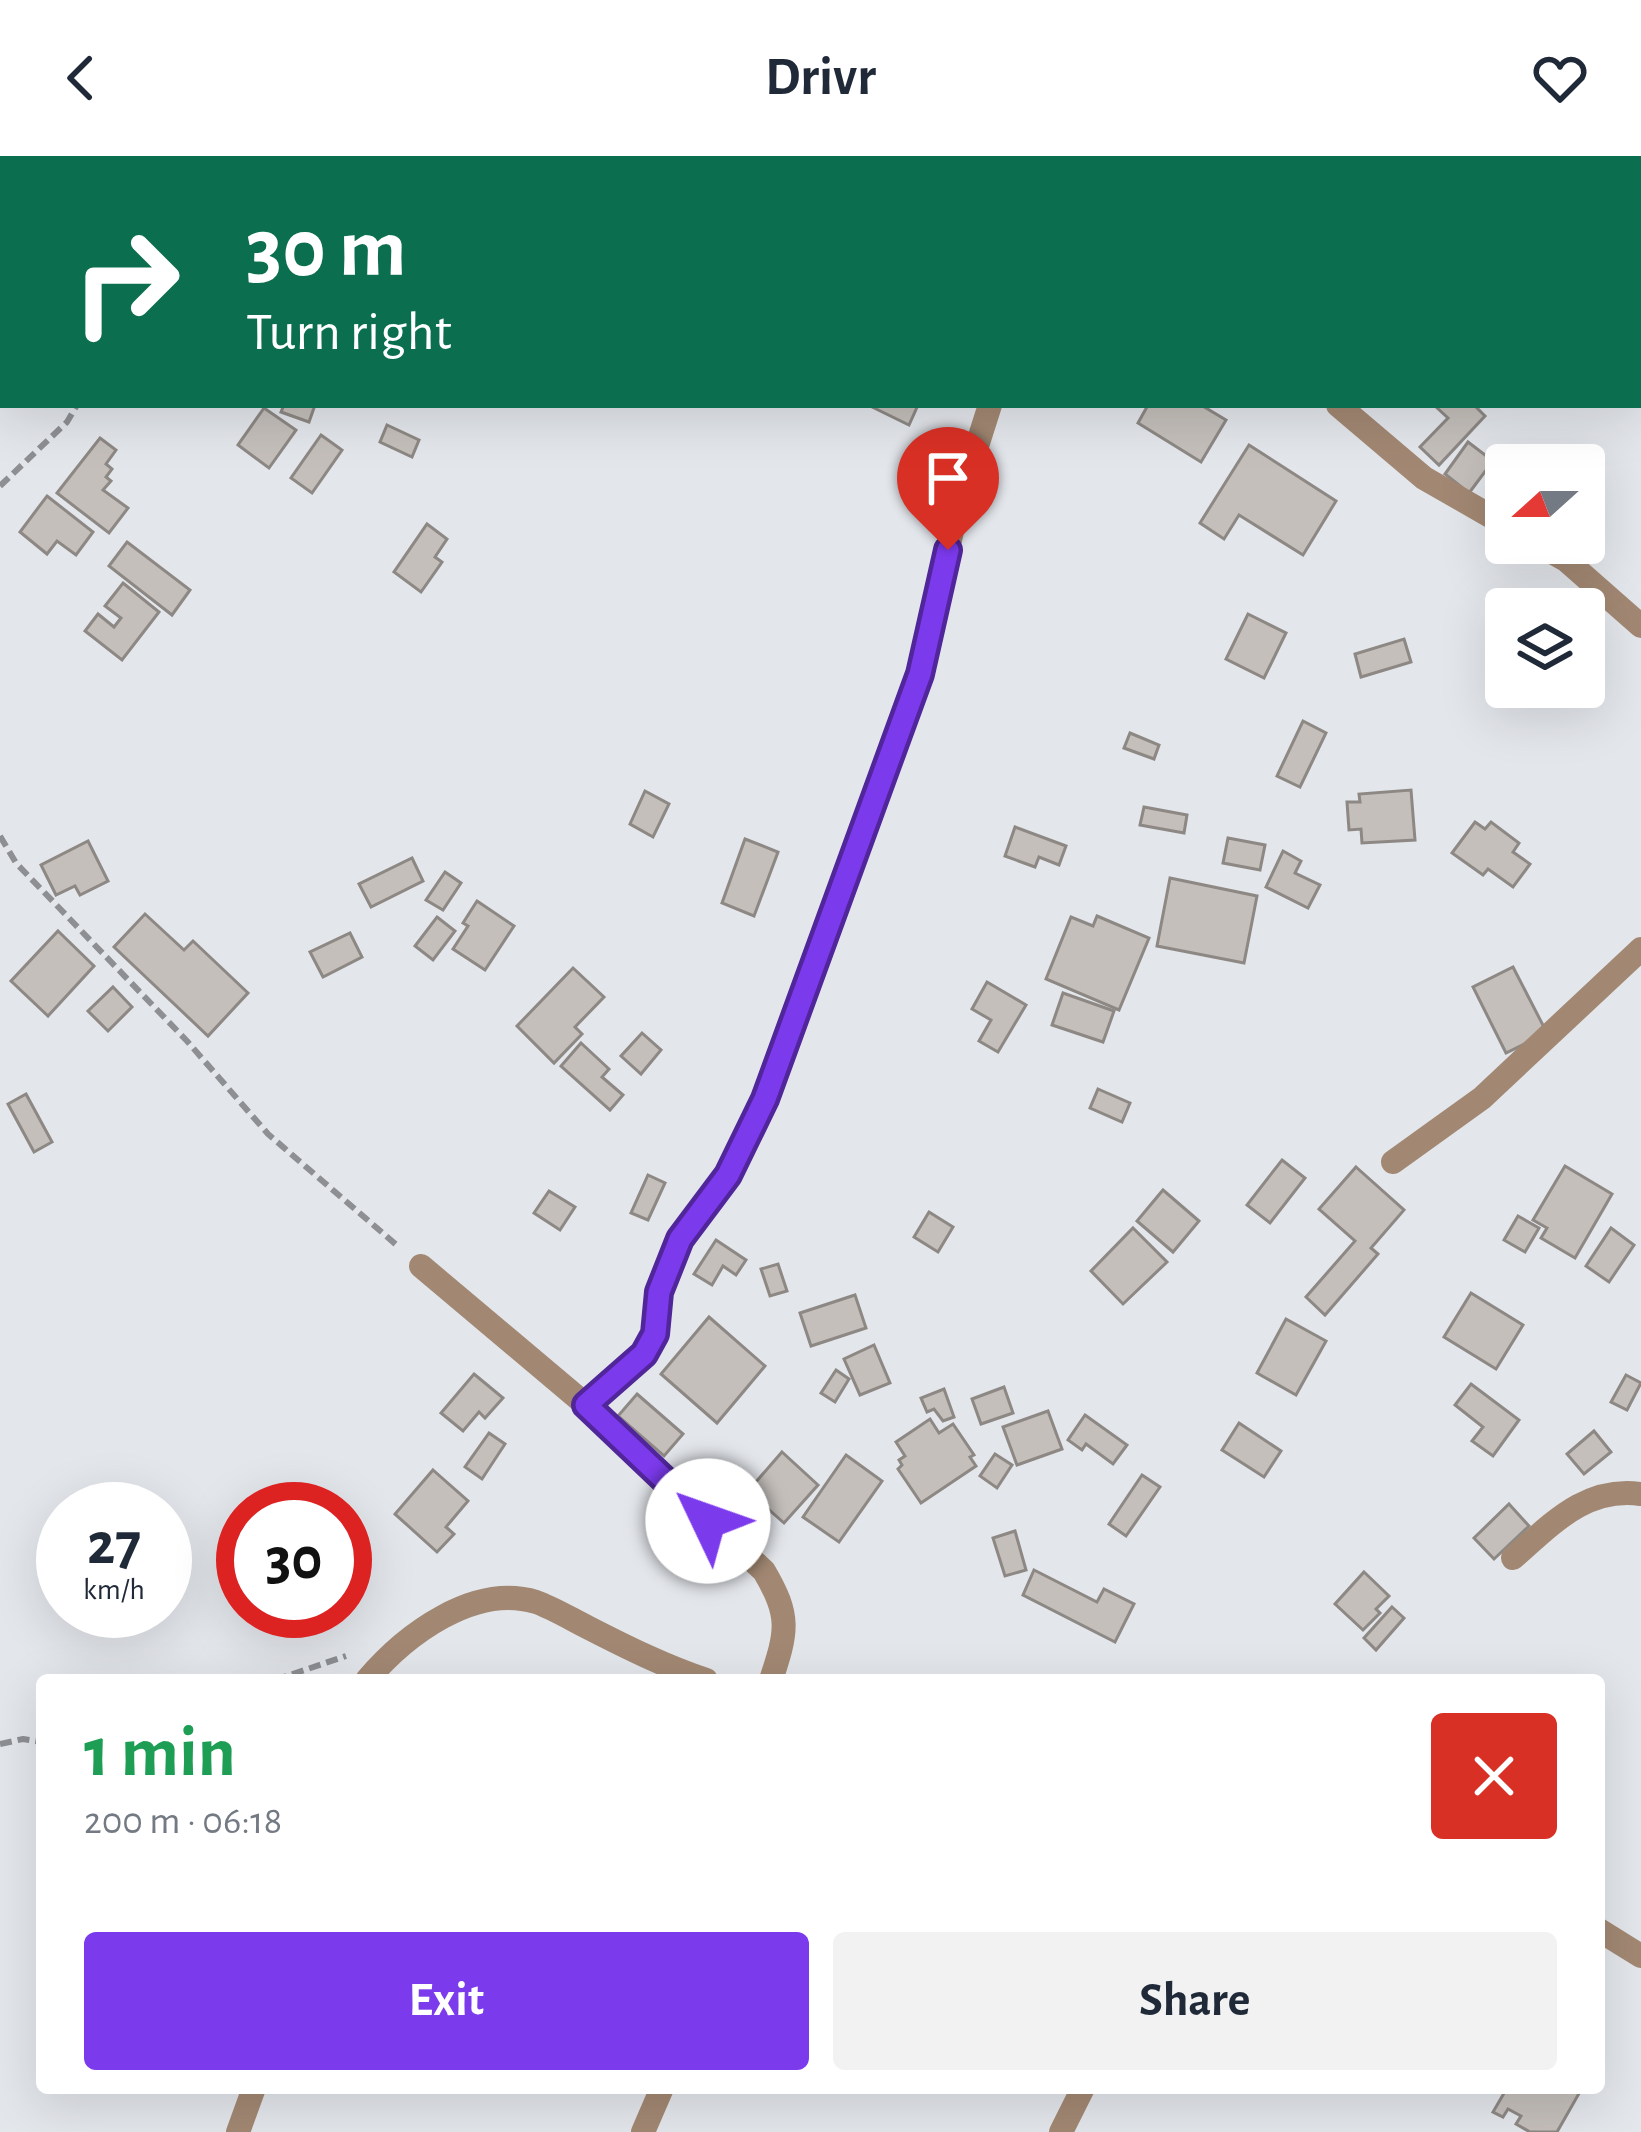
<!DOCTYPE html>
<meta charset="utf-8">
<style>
:root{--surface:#fff;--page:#f2f2f3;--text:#1f2937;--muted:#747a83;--accent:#7c3aed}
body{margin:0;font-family:"Alegreya Sans",sans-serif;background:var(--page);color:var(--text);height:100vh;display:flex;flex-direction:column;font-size:45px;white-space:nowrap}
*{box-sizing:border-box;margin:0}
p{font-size:39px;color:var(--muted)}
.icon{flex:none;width:66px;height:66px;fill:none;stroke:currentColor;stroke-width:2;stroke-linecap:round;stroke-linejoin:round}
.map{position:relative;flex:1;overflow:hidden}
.panel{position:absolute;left:36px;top:1518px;width:1569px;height:420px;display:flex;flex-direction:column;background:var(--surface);border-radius:12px;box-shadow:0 12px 48px #0002}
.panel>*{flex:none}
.banner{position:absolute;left:0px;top:0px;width:1641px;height:252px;box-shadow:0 12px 48px #0002;background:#0b6e4f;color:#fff;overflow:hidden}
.needle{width:78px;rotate:249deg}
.buttons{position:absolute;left:1485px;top:288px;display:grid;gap:24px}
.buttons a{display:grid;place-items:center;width:120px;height:120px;border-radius:12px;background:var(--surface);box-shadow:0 12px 48px #0002;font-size:60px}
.speed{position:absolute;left:36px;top:1326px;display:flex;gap:24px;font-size:60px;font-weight:700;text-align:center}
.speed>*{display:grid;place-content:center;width:156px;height:156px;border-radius:50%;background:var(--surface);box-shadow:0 12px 48px #0002;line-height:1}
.speed small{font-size:30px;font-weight:400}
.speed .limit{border:18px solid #d22;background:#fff;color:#111}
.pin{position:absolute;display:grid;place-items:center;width:102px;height:102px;color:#fff;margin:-123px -51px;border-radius:50% 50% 50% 0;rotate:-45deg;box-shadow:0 0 12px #0007}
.pin .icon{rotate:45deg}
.me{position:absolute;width:132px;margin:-66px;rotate:312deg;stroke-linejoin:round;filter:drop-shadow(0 0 9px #0008)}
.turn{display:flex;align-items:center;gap:42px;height:252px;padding:0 48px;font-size:54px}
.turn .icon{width:156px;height:156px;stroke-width:2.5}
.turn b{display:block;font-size:84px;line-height:102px}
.round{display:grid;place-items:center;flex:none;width:126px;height:126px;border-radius:12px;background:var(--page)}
.summary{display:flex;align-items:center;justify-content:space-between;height:204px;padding:0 48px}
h1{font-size:72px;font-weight:600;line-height:90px;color:#1e9e55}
.cta{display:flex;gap:24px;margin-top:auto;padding:24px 48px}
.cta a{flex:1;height:138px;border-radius:12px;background:var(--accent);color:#fff;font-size:48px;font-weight:600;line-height:138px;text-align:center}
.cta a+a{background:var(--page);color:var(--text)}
header{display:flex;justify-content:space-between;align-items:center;height:156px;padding:0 48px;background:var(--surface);font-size:54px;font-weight:600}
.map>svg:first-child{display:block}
.building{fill:#c4bfbb;stroke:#8d8884;stroke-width:3}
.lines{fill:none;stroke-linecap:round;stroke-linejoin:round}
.path{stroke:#8d8f92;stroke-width:6;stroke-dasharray:12 6;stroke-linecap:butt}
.service{stroke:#a28873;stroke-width:21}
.minor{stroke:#a28873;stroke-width:24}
.route-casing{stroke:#51269a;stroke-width:30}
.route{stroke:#7c3aed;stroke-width:21}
</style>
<header><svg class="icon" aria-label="back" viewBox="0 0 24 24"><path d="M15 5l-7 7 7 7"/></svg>Drivr<svg class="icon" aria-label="heart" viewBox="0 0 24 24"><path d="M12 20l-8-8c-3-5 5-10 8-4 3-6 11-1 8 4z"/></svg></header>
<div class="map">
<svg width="1641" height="1976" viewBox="0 0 1641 1976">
<rect width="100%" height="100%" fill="#e3e6eb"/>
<g class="building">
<polygon points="284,249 315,249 309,266 281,256"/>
<polygon points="868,249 918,249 909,269"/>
<polygon points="1148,249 1201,249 1226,264 1201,306 1138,267"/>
<polygon points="1434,249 1474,249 1485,260 1439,309 1420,291 1448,262"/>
<polygon points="264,252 296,274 269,312 238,289"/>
<polygon points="387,269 419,284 412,301 380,286"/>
<polygon points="321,279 342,294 312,337 291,322"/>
<polygon points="100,282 116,294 106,308 112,313 106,321 111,325 103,334 128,352 109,377 57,337"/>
<polygon points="1468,286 1493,305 1469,337 1445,318"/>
<polygon points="1249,289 1336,345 1303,399 1239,359 1224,383 1200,367"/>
<polygon points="47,340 93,376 76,399 57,385 47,398 20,376"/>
<polygon points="427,368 447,383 435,401 442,406 421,436 394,416"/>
<polygon points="127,386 190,434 172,459 109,410"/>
<polygon points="123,427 159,456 122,504 85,475 98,458 114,471 121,462 105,450"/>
<polygon points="1248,458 1286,477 1264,522 1226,503"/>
<polygon points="1404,483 1411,506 1361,521 1355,498"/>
<polygon points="1303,565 1326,577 1300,631 1277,620"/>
<polygon points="1130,577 1159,589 1154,603 1124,592"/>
<polygon points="1411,634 1415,684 1362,687 1361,673 1349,674 1347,646 1360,646 1359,638"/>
<polygon points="645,635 669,648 653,681 630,668"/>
<polygon points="1144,651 1187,659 1184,677 1140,669"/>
<polygon points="1475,666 1485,673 1491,666 1519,687 1513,696 1530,708 1513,731 1488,713 1483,719 1452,697"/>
<polygon points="1015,671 1066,690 1059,709 1039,701 1035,711 1005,700"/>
<polygon points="1228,682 1265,689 1260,714 1223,707"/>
<polygon points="745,683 778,696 754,760 722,747"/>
<polygon points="88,685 108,725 80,739 75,730 56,739 41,709"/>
<polygon points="1283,695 1301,705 1295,717 1320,729 1308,752 1266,731"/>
<polygon points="412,702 423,725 371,751 359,728"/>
<polygon points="445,716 461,727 443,754 426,744"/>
<polygon points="1170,722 1257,740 1244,807 1157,790"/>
<polygon points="477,745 514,770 485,814 453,793 468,770 463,767"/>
<polygon points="145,758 184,794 193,785 248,837 208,880 114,791"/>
<polygon points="1097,760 1149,782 1119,854 1046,823 1071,761 1093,770"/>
<polygon points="437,761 455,775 433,804 415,790"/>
<polygon points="58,775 94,810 48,860 11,825"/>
<polygon points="350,777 362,801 323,821 310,796"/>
<polygon points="1513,811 1547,877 1506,897 1473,831"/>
<polygon points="573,812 604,841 575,871 582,878 554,907 517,870"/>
<polygon points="987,826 1026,849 998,896 979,885 991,864 972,853"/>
<polygon points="113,831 132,851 108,875 88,855"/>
<polygon points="1063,837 1114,855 1103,886 1052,869"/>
<polygon points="642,877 661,894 641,918 621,900"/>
<polygon points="581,887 609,913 602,921 623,939 610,954 561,910"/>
<polygon points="1098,933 1130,947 1122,966 1090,952"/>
<polygon points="26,938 52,986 34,996 8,948"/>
<polygon points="1282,1004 1305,1022 1270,1067 1247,1049"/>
<polygon points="1565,1010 1612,1038 1575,1102 1541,1082 1547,1072 1533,1064"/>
<polygon points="1356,1011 1404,1054 1371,1092 1378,1098 1325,1159 1306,1141 1355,1085 1319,1053"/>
<polygon points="648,1019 665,1027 648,1064 631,1057"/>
<polygon points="1163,1034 1199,1065 1173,1096 1137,1065"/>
<polygon points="549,1035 575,1051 560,1074 534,1057"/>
<polygon points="929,1056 953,1071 938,1096 914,1081"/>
<polygon points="1518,1060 1539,1072 1525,1096 1504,1084"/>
<polygon points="1133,1072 1167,1106 1123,1148 1091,1115"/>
<polygon points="1611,1072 1634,1089 1609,1126 1586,1110"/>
<polygon points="716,1084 746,1104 736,1119 723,1110 712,1129 694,1118"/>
<polygon points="778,1108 787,1135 770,1140 761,1113"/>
<polygon points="1471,1137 1523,1169 1496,1213 1444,1181"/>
<polygon points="855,1139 866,1172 811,1190 800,1157"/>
<polygon points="709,1161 765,1210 717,1267 661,1218"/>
<polygon points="1286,1163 1326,1185 1296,1239 1257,1217"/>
<polygon points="874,1189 890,1227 860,1239 844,1203"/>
<polygon points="836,1214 849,1223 835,1246 821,1237"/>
<polygon points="474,1218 503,1242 485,1262 479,1256 463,1275 441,1257"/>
<polygon points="1626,1219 1641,1227 1627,1254 1611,1246"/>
<polygon points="1471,1228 1519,1264 1493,1300 1472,1285 1483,1271 1455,1249"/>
<polygon points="1004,1231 1013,1257 981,1268 972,1243"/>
<polygon points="944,1233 954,1261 943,1265 934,1253 927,1256 921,1242"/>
<polygon points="637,1238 683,1278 664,1300 618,1260"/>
<polygon points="1048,1255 1062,1293 1017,1309 1003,1271"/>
<polygon points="1085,1259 1127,1289 1113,1308 1086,1288 1082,1294 1068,1284"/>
<polygon points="930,1263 939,1277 953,1268 974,1299 970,1301 976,1310 921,1347 898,1313 902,1309 899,1304 905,1300 896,1286"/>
<polygon points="1239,1267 1281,1295 1264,1321 1222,1294"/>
<polygon points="1594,1275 1611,1296 1584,1318 1567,1298"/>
<polygon points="489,1277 505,1288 482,1323 465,1311"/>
<polygon points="782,1296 818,1329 784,1367 748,1335"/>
<polygon points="995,1298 1012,1309 997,1332 980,1320"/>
<polygon points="846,1299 882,1325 839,1386 803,1361"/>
<polygon points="433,1314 468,1345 446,1371 454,1378 437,1396 395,1358"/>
<polygon points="1142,1319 1160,1331 1126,1380 1109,1368"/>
<polygon points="1509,1348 1529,1370 1494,1403 1474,1382"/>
<polygon points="1015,1375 1026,1414 1005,1420 993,1382"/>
<polygon points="1034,1414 1097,1446 1104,1433 1134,1448 1115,1486 1023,1439"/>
<polygon points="1364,1416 1389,1440 1376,1453 1380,1457 1363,1474 1335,1448"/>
<polygon points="1392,1451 1404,1462 1376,1494 1364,1482"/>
<polygon points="1507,1932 1577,1932 1581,1934 1557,1976 1530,1976 1516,1968 1521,1960 1508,1953 1503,1961 1493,1956"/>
</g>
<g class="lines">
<g class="path">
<polyline points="1054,0 1057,3"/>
<polyline points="0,330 67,266 77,249"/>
<polyline points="0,680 16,707 187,885 268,978 400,1092"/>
<polyline points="275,1524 346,1500"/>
<polyline points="0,1588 23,1583 42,1586"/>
</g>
<polyline class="service" points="1147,3 1147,0"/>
<g class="minor">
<polyline points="222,0 233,3"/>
<polyline points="494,0 501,3"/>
<polyline points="629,0 641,3"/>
<polyline points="409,3 419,0"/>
<polyline points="548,3 564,0"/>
<polyline points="1338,249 1424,322 1506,369"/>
<polyline points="1536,387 1566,404 1641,470"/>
<polyline points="1393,1006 1482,942 1641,793"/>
<path d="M421 1110 586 1249 764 1415C791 1461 787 1475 771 1524"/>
<polyline points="586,1249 644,1198 654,1177 660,1135 680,1083 729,1019 765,943 920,517 957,353 990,249"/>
<path d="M1513 1402C1552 1368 1586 1330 1641 1338"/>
<path d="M367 1524C405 1479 474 1427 536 1446 553 1452 571 1463 587 1471 626 1491 664 1510 706 1524"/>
<polyline points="1599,1774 1641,1800"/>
<polyline points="238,1976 254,1932"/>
<polyline points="643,1976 662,1932"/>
<polyline points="1061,1976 1083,1932"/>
</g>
</g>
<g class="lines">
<defs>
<polyline id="route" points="708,1365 586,1249 644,1198 655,1178 659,1136 680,1083 728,1019 765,943 920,518 948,394"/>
</defs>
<use href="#route" class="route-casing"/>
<use href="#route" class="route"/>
</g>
</svg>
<div class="buttons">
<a><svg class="needle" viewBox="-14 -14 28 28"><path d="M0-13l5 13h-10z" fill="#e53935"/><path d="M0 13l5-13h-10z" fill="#747a83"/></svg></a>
<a><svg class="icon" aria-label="layers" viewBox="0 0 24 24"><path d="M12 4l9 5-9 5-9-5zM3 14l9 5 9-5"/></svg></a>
</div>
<div class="speed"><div>27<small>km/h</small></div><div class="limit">30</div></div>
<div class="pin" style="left:948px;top:394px;background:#d93025"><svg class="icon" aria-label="arrive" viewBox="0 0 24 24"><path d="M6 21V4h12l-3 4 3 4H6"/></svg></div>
<svg class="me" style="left:708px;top:1365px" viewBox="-20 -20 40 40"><circle r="19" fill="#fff"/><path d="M0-13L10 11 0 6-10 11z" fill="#7c3aed"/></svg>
<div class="banner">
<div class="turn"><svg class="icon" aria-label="right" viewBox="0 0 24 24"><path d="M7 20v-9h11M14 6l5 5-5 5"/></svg><div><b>30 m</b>Turn right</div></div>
</div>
<section class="panel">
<div class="summary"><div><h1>1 min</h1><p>200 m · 06:18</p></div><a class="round" style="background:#d93025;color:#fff"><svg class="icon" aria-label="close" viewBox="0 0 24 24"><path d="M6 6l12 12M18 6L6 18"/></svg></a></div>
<div class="cta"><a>Exit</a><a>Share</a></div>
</section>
</div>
